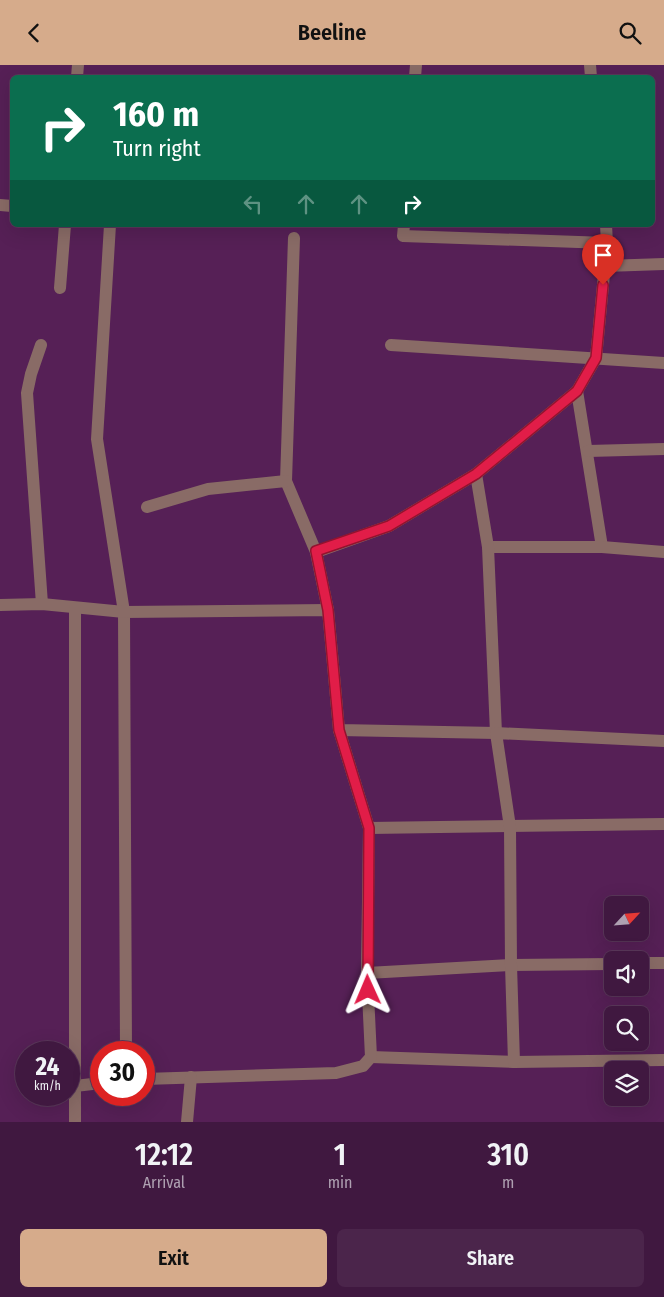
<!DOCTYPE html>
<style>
:root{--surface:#401840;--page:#4b254b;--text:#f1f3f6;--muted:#aea0b1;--line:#593759;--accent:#d6ab8b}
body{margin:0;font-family:"Fira Sans Condensed",sans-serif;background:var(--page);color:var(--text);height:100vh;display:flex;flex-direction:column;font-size:19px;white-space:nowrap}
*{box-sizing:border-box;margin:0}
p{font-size:16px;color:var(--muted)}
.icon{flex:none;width:28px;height:28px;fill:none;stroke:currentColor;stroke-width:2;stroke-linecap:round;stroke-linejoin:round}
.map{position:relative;height:1057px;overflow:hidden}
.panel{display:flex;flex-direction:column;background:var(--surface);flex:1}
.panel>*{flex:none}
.top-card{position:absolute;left:10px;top:10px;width:645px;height:152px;border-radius:8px;box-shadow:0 5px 20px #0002,0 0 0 1px var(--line);background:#0b6e4f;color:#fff;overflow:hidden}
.needle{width:32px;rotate:64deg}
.fabs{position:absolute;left:604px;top:831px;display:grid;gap:10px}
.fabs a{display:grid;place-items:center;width:45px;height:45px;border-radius:8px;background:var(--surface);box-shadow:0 5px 20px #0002,0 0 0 1px var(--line);font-size:25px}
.speed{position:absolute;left:15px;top:976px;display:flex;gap:10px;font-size:25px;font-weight:700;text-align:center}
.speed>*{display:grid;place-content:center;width:65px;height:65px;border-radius:50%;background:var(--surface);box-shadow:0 5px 20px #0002,0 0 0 1px var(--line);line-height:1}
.speed small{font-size:12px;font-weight:400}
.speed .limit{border:8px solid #d22;background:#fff;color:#111}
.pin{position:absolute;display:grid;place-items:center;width:42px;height:42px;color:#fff;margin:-51px -21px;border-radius:50% 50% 50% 0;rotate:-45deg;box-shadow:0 0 5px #0007}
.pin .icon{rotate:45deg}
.me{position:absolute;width:55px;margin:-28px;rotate:359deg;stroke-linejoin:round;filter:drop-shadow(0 0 4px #0008)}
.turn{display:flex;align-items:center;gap:18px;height:105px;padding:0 20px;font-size:22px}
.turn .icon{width:65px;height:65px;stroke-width:2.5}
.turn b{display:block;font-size:35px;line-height:42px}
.lanes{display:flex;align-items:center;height:48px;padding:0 20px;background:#0003;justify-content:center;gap:25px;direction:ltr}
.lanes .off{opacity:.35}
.eta{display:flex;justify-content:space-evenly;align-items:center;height:85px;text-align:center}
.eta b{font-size:30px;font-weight:600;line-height:35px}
.button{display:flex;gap:10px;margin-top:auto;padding:10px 20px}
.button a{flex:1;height:58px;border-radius:8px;background:var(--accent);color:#111;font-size:20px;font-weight:600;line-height:58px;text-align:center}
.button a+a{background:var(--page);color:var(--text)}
header{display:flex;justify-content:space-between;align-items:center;height:65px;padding:0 20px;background:var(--accent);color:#111;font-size:22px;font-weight:600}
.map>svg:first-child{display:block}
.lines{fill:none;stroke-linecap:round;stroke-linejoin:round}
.street{stroke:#896b66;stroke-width:12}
.route-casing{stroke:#92132f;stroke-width:12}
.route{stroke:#e11d48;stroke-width:9}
</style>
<header><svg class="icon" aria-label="back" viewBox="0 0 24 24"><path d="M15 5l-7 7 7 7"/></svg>Beeline<svg class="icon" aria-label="search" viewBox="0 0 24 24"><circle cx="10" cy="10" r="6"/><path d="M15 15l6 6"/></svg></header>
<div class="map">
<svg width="664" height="1057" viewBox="0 0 664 1057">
<rect width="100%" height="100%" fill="#562056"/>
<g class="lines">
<g class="street">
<polyline points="590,0 591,12"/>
<polyline points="77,12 78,0"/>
<polyline points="415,12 416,0"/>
<polyline points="0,140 12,141"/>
<polyline points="110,160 97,374 124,547 126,988"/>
<polyline points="404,160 403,171 607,178"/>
<polyline points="294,173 286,416 316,487 328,545"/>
<polyline points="605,201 664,199"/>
<polyline points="60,223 65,160"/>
<polyline points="41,280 31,309 27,328 42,539"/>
<polyline points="391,280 664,298"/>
<polyline points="577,326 602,482"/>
<polyline points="588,386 664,384"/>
<polyline points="147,442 208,424 286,416"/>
<polyline points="488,482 602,482 664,487"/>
<polyline points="316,487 389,461 476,409 577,326 596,293 607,178 606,160"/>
<polyline points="0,540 42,539 124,547 328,545 339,665 496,668 488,482 476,409"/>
<polyline points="75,543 75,1057"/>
<polyline points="369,763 664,759"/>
<polyline points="640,898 664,898"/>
<polyline points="367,908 511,900 612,899"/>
<polyline points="371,992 514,997 664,995"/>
<polyline points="514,997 511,900 510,762 496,668 664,676"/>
<polyline points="144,1014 336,1008 363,1001 371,992 367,908 369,763 339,665"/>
<polyline points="75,1021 101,1018"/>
<polyline points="187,1057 191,1012"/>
</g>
</g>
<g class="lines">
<defs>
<polyline id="route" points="368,925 369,763 339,665 328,545 316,486 389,461 476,409 577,326 596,293 603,220"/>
</defs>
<use href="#route" class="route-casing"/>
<use href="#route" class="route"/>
</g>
</svg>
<div class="fabs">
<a><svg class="needle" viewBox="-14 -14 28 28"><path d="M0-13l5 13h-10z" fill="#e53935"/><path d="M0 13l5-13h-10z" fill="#aea0b1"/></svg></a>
<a><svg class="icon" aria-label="sound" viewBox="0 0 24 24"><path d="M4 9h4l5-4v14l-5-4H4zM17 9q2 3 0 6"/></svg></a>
<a><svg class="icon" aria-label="search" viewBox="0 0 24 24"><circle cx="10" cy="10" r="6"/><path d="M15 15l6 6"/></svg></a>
<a><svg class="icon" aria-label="layers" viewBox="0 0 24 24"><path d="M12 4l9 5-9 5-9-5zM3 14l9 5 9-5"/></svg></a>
</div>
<div class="speed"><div>24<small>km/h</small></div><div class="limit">30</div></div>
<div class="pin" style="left:603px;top:220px;background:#d93025"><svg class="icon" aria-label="arrive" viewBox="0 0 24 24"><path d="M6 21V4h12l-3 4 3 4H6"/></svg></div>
<svg class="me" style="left:368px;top:925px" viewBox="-20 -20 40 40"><path d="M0-17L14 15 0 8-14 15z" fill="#e11d48" stroke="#fff" stroke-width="4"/></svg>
<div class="top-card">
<div class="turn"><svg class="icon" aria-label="right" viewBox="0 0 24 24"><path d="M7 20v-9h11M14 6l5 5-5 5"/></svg><div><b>160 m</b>Turn right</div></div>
<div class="lanes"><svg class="icon off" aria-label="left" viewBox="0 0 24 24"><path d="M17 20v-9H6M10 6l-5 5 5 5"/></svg><svg class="icon off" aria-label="ahead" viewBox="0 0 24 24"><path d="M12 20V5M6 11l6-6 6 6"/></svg><svg class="icon off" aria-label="ahead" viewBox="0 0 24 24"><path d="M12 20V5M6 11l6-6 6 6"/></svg><svg class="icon" aria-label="right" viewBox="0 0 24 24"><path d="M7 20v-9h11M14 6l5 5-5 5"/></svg></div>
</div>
</div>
<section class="panel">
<div class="eta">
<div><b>12:12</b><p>Arrival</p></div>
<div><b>1</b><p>min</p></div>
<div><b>310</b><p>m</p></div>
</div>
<div class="button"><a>Exit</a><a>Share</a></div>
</section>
